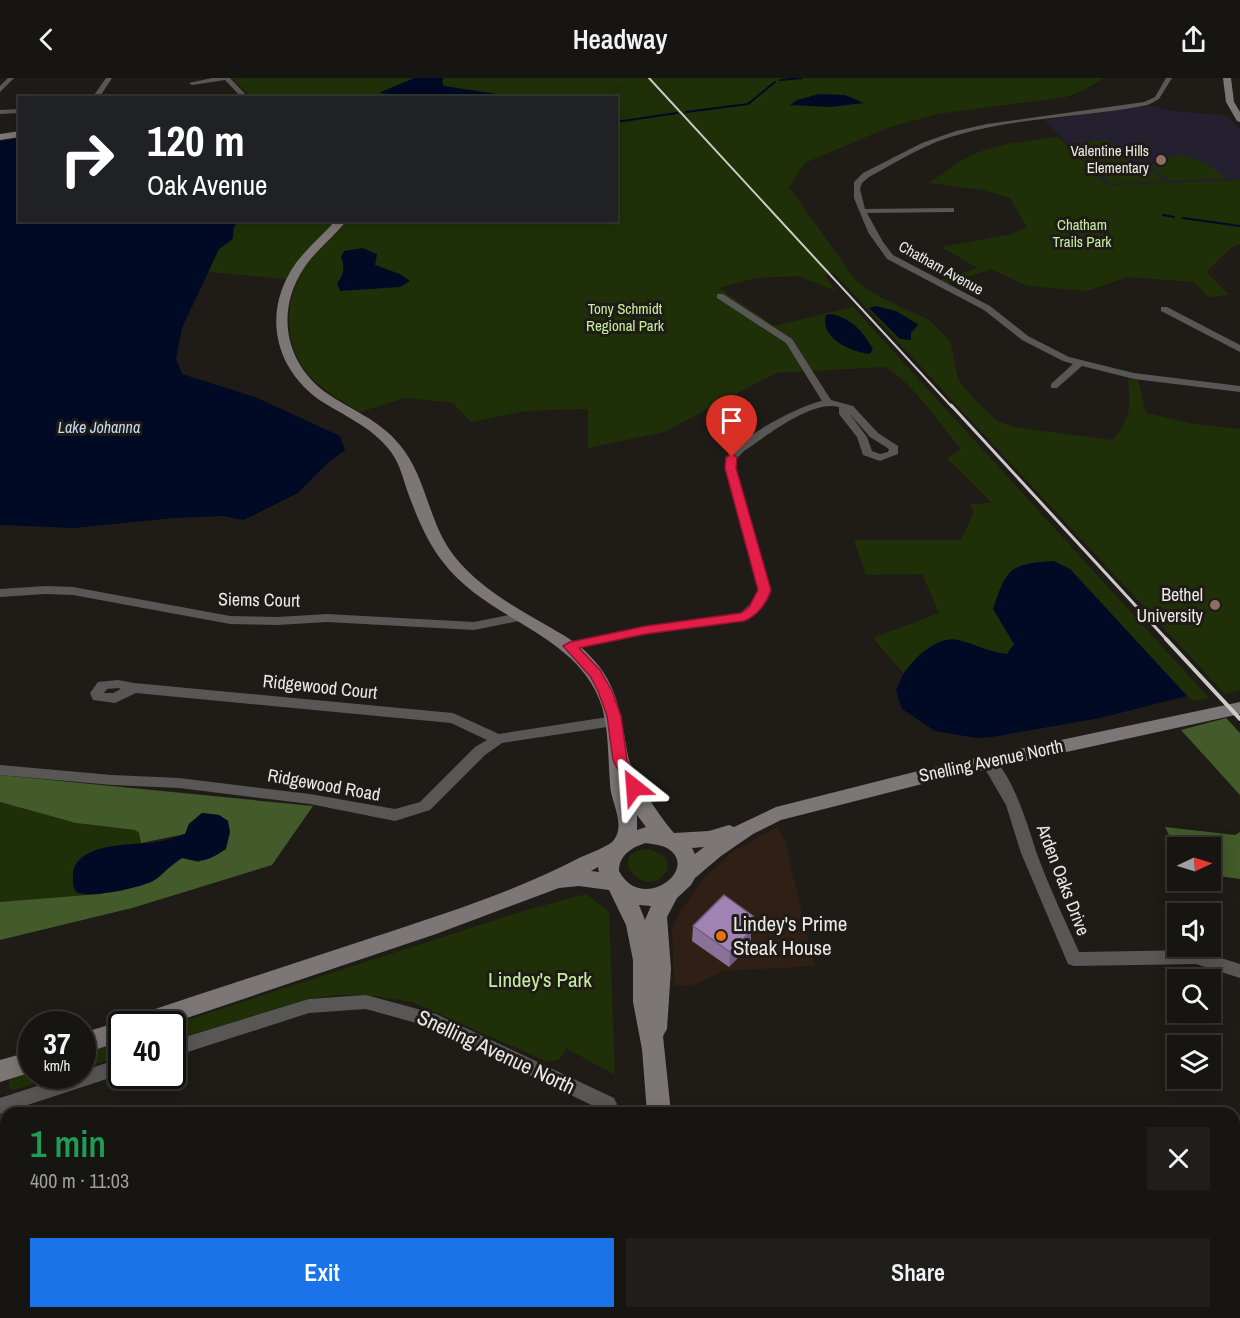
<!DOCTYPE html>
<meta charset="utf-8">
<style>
:root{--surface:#171511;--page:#201e1a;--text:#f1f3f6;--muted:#9e9f9f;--line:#363431;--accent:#1a73e8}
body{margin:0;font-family:"Archivo Narrow",sans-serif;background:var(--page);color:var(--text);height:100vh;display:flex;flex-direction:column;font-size:22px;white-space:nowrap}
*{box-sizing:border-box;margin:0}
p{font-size:20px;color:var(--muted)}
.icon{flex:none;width:33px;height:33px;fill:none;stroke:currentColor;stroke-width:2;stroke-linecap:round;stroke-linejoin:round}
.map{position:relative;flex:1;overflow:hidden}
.drawer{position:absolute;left:0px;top:1029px;width:1240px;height:212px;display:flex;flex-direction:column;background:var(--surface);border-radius:18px 18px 0 0;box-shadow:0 3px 15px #0003,0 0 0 2px var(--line)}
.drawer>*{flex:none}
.guide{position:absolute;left:18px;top:18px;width:600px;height:126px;border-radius:0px;box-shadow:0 3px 15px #0003,0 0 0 2px var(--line);background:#202124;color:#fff;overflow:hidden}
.needle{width:39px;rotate:86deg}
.fabs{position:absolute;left:1167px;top:759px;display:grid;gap:12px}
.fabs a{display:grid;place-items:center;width:54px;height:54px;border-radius:0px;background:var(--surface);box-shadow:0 3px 15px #0003,0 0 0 2px var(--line);font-size:30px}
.speed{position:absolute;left:18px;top:933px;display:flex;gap:12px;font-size:30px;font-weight:700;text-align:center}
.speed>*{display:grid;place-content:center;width:78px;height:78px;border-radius:50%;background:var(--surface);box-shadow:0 3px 15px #0003,0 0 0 2px var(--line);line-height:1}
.speed small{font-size:15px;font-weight:400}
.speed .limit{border:3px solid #111;border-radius:9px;background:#fff;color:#111}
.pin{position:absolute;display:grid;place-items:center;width:51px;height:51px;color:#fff;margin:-62px -26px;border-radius:50% 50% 50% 0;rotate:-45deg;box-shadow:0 0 6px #0007}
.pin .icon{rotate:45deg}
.me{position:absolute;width:66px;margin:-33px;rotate:332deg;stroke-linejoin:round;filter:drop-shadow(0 0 4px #0008)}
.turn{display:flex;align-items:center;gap:21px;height:126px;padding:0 30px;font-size:27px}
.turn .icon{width:78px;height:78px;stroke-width:2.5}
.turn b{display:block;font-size:42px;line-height:51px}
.round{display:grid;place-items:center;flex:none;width:63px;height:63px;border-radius:0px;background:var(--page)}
.head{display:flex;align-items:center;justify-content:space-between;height:102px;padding:0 30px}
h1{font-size:36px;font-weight:600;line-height:45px;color:#1e9e55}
.button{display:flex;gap:12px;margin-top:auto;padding:12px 30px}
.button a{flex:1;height:69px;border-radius:0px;background:var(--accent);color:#fff;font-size:24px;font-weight:600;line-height:69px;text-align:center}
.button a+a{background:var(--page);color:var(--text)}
header{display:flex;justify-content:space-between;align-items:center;height:78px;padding:0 30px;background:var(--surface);font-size:27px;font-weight:600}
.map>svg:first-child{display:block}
.commercial{fill:#2f1f15}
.education{fill:#252030}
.green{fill:#1f3008}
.forest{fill:#435a2a}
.water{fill:#000a24}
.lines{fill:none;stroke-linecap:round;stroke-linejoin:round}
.stream{stroke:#000a24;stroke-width:2}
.street{fill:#595656;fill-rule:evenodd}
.secondary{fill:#7c7776;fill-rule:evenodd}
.rail-far2{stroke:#cdcbc8;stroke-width:2}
.rail-far1{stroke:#cdcbc8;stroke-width:3}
.rail{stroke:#cdcbc8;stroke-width:4}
.wall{fill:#8a719a}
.shaded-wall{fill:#715c7d}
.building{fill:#a183b3;stroke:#715c7d;stroke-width:1.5}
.route{fill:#e11d48;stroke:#92132f;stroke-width:1.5}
.education-dot{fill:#8d6e63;stroke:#1f1c17;stroke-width:2}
.food-dot{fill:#e8710a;stroke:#1f1c17;stroke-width:2}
.labels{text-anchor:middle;stroke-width:6;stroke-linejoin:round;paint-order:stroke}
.far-poi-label{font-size:15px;fill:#ebe9e6;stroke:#1f1c17;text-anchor:end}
.far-park-label{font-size:15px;fill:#c7eea1;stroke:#1f1c17}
.far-street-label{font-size:15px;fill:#ebe9e6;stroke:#1f1c17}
.far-water-label{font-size:16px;font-style:italic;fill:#c5dcf6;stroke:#1f1c17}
.poi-label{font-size:18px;fill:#ebe9e6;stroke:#1f1c17;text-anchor:end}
.street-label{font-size:18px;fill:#ebe9e6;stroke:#1f1c17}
.near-poi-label{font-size:21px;fill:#ebe9e6;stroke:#1f1c17;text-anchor:start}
.near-park-label{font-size:21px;fill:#c7eea1;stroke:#1f1c17}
.near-street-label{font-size:21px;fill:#ebe9e6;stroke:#1f1c17}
</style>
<header><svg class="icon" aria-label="back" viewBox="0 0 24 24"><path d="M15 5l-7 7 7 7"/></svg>Headway<svg class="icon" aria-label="share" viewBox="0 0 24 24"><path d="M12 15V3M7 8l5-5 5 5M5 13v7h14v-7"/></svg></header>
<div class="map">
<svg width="1240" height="1240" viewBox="0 0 1240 1240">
<rect width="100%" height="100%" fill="#1f1c17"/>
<polygon class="commercial" points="777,749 785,762 815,888 724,893 691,908 674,907 672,851 681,832 706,798 733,773"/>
<polygon class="education" points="1150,28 1180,34 1225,37 1240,51 1240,102 1107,107 1045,42"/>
<g class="green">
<path d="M232 0H1104L1086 11 1066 19 937 36 887 50 805 85 789 109 857 204 880 219 929 242 950 263 958 301 973 320 997 343 1014 349 1112 362C1132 339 1130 331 1128 301L1138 302 1146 335 1193 346 1240 351V612L1225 616 834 195 824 197 836 213 799 198 756 200 719 210 774 248 853 229 1209 620 1192 623 1070 491 993 531 1014 566 1007 576 990 574 956 561 906 591 904 596 873 560 939 535 922 496 866 497 854 462H961L974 434 970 426 992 425 947 380 961 371C939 345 914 306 885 289L776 295 664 354 588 370V331L525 333 471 344 453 325 405 320 360 334C346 325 329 316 317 305 287 278 282 236 298 202L207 194 219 171 231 164 237 143 616 142V20H252Z"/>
<path d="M1058 59 1108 107 1240 102V166L1231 170 1206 194 1229 217 1208 219 1194 204 1127 199 1087 213 1027 208 991 191 948 206 940 202 978 190 941 169 1012 156 1027 149 1010 120 982 112 929 105C941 97 954 86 968 79 996 65 1027 63 1058 59Z"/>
<polygon points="1107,62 1117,71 1136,70 1140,73 1088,76 1084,72 1092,71 1087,67 1090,65 1088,63"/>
<path d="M1107 76C1131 81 1147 87 1166 103L1111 105 1083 77Z"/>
<polygon points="1183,77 1206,86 1227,100 1171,103 1153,90 1159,80"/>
<polygon points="0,724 76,745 135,752 139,755 141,765 104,770 76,813 86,818 0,824"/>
<path d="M650 771 666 780 668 789C652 830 598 773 650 771Z"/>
<polygon points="586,816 609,834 615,997 566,970 560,981 548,984 412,924 376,918 337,917 312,920 173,962 172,947 523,833"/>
<polygon points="121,963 121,978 83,990 83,976"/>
<polygon points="31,992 32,998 59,998 13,1012 9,1009 9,1002"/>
</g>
<g class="forest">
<polygon points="1226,640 1240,655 1240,717 1181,652"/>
<polygon points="0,697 313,728 272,787 132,830 0,862 0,824 100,816 152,803 182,780 199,784 228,743 219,737 202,735 189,746 185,756 141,765 139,755 135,752 76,745 0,724"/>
<polygon points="1165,749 1235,757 1240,754 1240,801 1211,797 1210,770 1178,770 1177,773"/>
</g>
<g class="water">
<polygon points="414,0 444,0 442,4 444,8 497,16 499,19 432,20 379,15"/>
<polygon points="819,16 845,17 864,25 830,29 790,27 797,22"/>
<polygon points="19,60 20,142 238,143 233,150 233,160 219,171 182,250 176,281 182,296 255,319 340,358 345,372 328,385 298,415 244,442 223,438 174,440 74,450 0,447 0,63"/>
<path d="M362 170 377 176 375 187 400 196 410 203 400 209 340 213 337 205C344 198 345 188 341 179L344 173Z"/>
<polygon points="876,228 896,233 916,245 918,247 911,255 911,262 900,261 869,230"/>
<path d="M831 236C853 241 862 253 873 271L870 276C851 274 819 260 826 237Z"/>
<path d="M1054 483 1070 491 1187 618 1100 640 992 659 977 660 935 653 902 631 896 612C900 605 902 596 907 591 917 577 940 557 958 562 975 566 989 574 1007 576L1014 566 993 531C1007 489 1010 486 1054 483Z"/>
<path d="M202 735 219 737 228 743 230 754 226 771C207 783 204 785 182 780 171 784 164 797 153 803 136 811 92 820 76 814 72 807 73 803 73 796 76 766 126 767 149 765 161 764 173 760 185 756L189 746Z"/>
</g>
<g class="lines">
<g class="stream">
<polyline points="780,2 802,0"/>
<polyline points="686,34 748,26 775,4"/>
<polyline points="616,44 677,35"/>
<polyline points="1163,137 1174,139"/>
<polyline points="1183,140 1240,148"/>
</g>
<g class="street">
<polygon points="8,0 14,0 0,14 0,8"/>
<polygon points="106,0 112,0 99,20 92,20"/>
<polygon points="212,0 230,0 249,20 242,20 225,2 192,7 189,5"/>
<path d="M1166 0H1172L1159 21 1148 27C1087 39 1022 39 961 56 928 64 898 83 869 99L862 105 860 111 865 131 954 130V134H951L867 135 883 164 893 177 990 228 1028 258 1069 279 1134 295 1240 308V314L1134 301 1082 288 1057 310H1051V306L1073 286 1063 283 1022 262 984 232 887 181 868 154 854 120V104L863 95 922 65 956 53 987 46 1144 24 1155 19Z"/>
<polygon points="20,31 20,35 0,36 0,32"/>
<path d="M717 216H723L792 261 831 322 853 328 878 355 898 368V376L880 383 863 377 857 359 839 336V329C811 322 767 358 744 373L737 380 735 390 770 512 761 530 748 541 646 556 570 572 565 571 564 568 565 565 646 548 740 535C749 528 755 522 758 512L725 390C725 385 726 380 728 377 741 359 800 327 822 323L786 265 717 220ZM849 335 870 359 889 371 888 374 880 376 872 373 867 359Z"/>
<polygon points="1161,229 1167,229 1240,267 1240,274 1161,233"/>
<polygon points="45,508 73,509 230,538 277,539 327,536 474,544 519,535 525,539 519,543 474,552 327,544 277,547 230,546 73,517 45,516 0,519 0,511"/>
<path d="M118 602 134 605 453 635 499 656 614 638 621 643 614 648 502 665 485 677 430 732 395 743 310 726 179 710 112 707 0 697V687L112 697 179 700 310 716 395 731 420 724 475 669 487 662 451 645 136 615 115 625 93 622 90 615 98 604ZM118 610 121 611 113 615H104L107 611Z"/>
<path d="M988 679C1010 685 1030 755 1037 776 1049 809 1065 842 1079 874L1196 872 1240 886V900L1196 886 1074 888 1068 886 1021 775 1006 727 981 684 983 680Z"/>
<polygon points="366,917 436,936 614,1020 617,1026 614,1032 608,1034 602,1032 427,948 366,931 309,935 172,979 172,963 309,921"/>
<polygon points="122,980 122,996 0,1036 0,1020 68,998 82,998 82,993"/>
<polygon points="0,1156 6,1159 6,1195 0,1193"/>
<polygon points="37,1234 62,1234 64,1240 39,1240"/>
<polygon points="1175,1234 1196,1234 1198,1240 1177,1240"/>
</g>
<g class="secondary">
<polygon points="1223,0 1231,0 1234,24 1240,34 1240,44 1237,43 1226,24"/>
<polygon points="20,53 20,59 0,62 0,56"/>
<path d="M336 142H347C334 159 316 172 304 190 276 232 284 283 325 314 349 331 380 342 399 366 427 398 428 446 455 479 479 509 513 528 546 547 561 556 578 564 590 578 619 607 621 640 628 678 632 698 660 739 674 755L709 753 729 747 734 749 776 729 934 689 1240 624V636L934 703 781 742 753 756 721 778 695 800 691 807 677 820 667 839 671 891 667 951 663 958 671 1035H647L642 971 633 924V882L626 847 609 812 579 808 559 810 436 856 169 946H122V963L82 976V955L122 943 129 945 132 939 140 936C218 910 296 885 374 859 443 836 514 814 579 780 586 777 609 768 613 763 627 747 610 723 610 706 608 680 609 655 602 629 579 555 488 544 443 484 427 464 417 439 408 415 403 401 400 386 391 374 373 349 342 337 318 321 272 287 263 231 296 185 308 169 323 157 336 142ZM637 737 646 749 637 752ZM646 765C652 766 660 767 665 769 704 789 642 837 619 793 619 777 632 769 646 765ZM704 769 695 776 692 770ZM598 789 599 794 591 793ZM639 827 651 828 645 842Z"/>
<polygon points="32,973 32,994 0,1004 0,982"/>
<polygon points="663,1234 691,1234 692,1240 664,1240"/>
</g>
<polyline class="rail-far2" points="649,0 952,329"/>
<polyline class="rail-far1" points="951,327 1168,563"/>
<polyline class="rail" points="1166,561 1240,641"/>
</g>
<polygon class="wall" points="753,838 750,867 729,889 692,863 693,848"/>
<polygon class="shaded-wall" points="753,838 750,867 729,889 730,874 744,847"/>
<polygon class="building" points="724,817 753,838 744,847 752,852 730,874 693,848"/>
<path class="route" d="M732 376 737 379 736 390 771 512C767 525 757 538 744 543L646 556 579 570 600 592 612 613 621 638 627 682 642 709 639 713H629L613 682 607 638 598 613 590 598 563 568 570 564 646 548 741 535 749 529 758 512 725 390 726 379Z"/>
<g class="education-dot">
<circle cx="1161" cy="82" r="6"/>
<circle cx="1215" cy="527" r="6"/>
</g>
<circle class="food-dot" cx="721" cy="858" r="6"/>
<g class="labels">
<g class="far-poi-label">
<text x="1149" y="78">Valentine Hills<tspan x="1149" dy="17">Elementary</tspan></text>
</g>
<g class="far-park-label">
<text x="1082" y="152">Chatham<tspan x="1082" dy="17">Trails Park</tspan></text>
<text x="625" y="236">Tony Schmidt<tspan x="625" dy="17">Regional Park</tspan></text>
</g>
<g class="far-street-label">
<text transform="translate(941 190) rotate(29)" y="5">Chatham Avenue</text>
</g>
<g class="far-water-label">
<text x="99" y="355">Lake Johanna</text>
</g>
<g class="poi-label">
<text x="1203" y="523">Bethel<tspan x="1203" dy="21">University</tspan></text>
</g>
<g class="street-label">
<text transform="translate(259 522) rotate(1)" y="6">Siems Court</text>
<text transform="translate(320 609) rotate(6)" y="6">Ridgewood Court</text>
<text transform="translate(991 683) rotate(-12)" y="6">Snelling Avenue North</text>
<text transform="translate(324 707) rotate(10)" y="6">Ridgewood Road</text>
<text transform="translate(1063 802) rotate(69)" y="6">Arden Oaks Drive</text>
</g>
<g class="near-poi-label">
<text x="733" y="853">Lindey's Prime<tspan x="733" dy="24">Steak House</tspan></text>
</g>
<g class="near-park-label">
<text x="540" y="909">Lindey's Park</text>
</g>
<g class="near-street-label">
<text transform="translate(496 974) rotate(25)" y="7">Snelling Avenue North</text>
</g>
</g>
</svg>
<div class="fabs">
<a><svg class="needle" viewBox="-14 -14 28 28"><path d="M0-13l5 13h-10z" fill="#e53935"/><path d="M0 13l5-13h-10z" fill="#9e9f9f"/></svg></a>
<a><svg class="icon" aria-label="sound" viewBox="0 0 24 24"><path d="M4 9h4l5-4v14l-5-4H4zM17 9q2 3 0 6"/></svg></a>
<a><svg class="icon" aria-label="search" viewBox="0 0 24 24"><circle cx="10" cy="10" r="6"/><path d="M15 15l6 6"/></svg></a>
<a><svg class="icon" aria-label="layers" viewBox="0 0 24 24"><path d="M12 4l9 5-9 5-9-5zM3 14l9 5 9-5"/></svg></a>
</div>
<div class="speed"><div>37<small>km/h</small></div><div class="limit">40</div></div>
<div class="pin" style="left:732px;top:379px;background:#d93025"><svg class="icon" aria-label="arrive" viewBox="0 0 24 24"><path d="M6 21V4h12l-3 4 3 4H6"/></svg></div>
<svg class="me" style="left:634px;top:709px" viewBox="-20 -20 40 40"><path d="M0-17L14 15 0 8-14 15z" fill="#e11d48" stroke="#fff" stroke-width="4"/></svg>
<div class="guide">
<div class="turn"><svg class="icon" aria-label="right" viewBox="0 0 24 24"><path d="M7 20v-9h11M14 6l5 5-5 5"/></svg><div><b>120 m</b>Oak Avenue</div></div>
</div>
<section class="drawer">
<div class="head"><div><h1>1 min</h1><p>400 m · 11:03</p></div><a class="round"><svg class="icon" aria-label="close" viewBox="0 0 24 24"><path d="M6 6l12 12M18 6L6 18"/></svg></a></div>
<div class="button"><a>Exit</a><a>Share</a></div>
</section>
</div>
